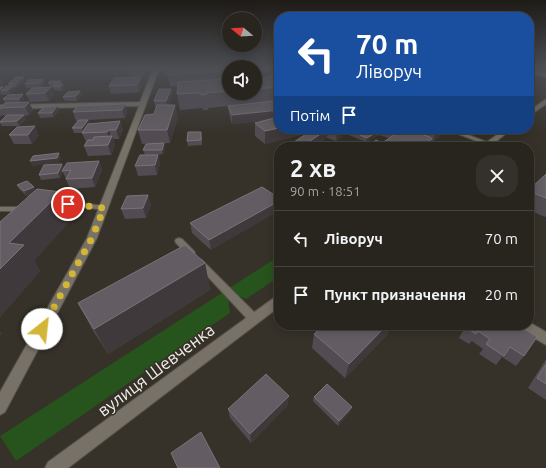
<!DOCTYPE html>
<html lang="uk">
<meta charset="utf-8">
<style>
:root{--surface:#28251f;--page:#34312c;--text:#f1f3f6;--muted:#a5a5a4;--line:#44423d}
body{margin:0;font-family:Ubuntu,sans-serif;background:var(--page);color:var(--text);height:100vh;display:flex;flex-direction:column;font-size:15px;white-space:nowrap}
*{box-sizing:border-box;margin:0}
p{font-size:13px;color:var(--muted)}
.icon{flex:none;width:22px;height:22px;fill:none;stroke:currentColor;stroke-width:2;stroke-linecap:round;stroke-linejoin:round}
.map{position:relative;flex:1;overflow:hidden}
.details{position:absolute;left:274px;top:142px;width:260px;height:188px;display:flex;flex-direction:column;background:var(--surface);border-radius:16px;box-shadow:0 2px 10px #0003,0 0 0 1px var(--line)}
.details>*{flex:none}
.top-card{position:absolute;left:274px;top:12px;width:260px;height:122px;border-radius:16px;box-shadow:0 2px 10px #0003,0 0 0 1px var(--line);background:#1a4fa0;color:#fff;overflow:hidden}
.needle{width:26px;rotate:288deg}
.tools{position:absolute;left:222px;top:12px;display:grid;gap:8px}
.tools a{display:grid;place-items:center;width:40px;height:40px;border-radius:50%;background:var(--surface);box-shadow:0 2px 10px #0003,0 0 0 1px var(--line);font-size:20px}
.pin{position:absolute;display:grid;place-items:center;width:34px;height:34px;color:#fff;margin:-17px;border:2px solid #fff;border-radius:50%;box-shadow:0 1px 4px #0007}
.me{position:absolute;width:44px;margin:-22px;rotate:29deg;stroke-linejoin:round;filter:drop-shadow(0 0 3px #0008)}
.turn{display:flex;align-items:center;gap:14px;height:84px;padding:0 16px;font-size:18px}
.turn .icon{width:52px;height:52px;stroke-width:2.5}
.turn b{display:block;font-size:28px;line-height:34px}
.then{display:flex;align-items:center;height:38px;padding:0 16px;background:#0003;gap:8px;font-size:15px}
.round{display:grid;place-items:center;flex:none;width:42px;height:42px;border-radius:16px;background:var(--page)}
.headline{display:flex;align-items:center;justify-content:space-between;height:68px;padding:0 16px}
h1{font-size:24px;font-weight:600;line-height:30px}
ul{padding:0;list-style:none}
li{display:flex;align-items:center;gap:12px;height:56px;padding:0 16px;border-top:1px solid var(--line)}
li div{flex:1}
li b{display:block;font-size:15px}
li em{font-style:normal}
.map>svg:first-child{display:block}
.green{fill:#27531c}
.lines{fill:none;stroke-linecap:round;stroke-linejoin:round}
.service-casing{stroke:#545149;stroke-width:2}
.minor-casing{stroke:#545149;stroke-width:2}
.secondary-casing{stroke:#545149;stroke-width:2}
.service{fill:#777168;fill-rule:evenodd}
.minor{fill:#777168;fill-rule:evenodd}
.secondary{fill:#777168;fill-rule:evenodd}
.wall{fill:#524b52}
.shaded-wall{fill:#40393b}
.building{fill:#635d63;stroke:#7a7478}
.route{stroke:#d3b635;stroke-width:7;stroke-dasharray:0 12.6}
.labels{text-anchor:middle;stroke-width:3;stroke-linejoin:round;paint-order:stroke}
.near-street-label{font-size:17px;fill:#f2efea;stroke:#363129}
</style>
<div class="map">
<svg width="546" height="468" viewBox="0 0 546 468">
<rect width="100%" height="100%" fill="#363129"/>
<polygon class="green" points="279,256 279,277 246,299 227,291 230,313 16,461 0,436"/>
<g class="lines">
<defs>
<g id="service">
<polygon points="445,129 453,129 492,144 487,145"/>
<polygon points="67,201 104,206 108,208 104,210 67,205 57,207 53,205 54,203"/>
<polygon points="0,207 25,207 29,209 25,211 0,211"/>
<polygon points="179,238 182,239 194,251 195,253 194,255 188,255 176,243 175,241 176,239"/>
<polygon points="199,259 202,260 258,316 259,319 258,322 254,323 250,322 196,264 195,262 196,260"/>
</g>
<g id="minor">
<polygon points="153,69 159,69 97,238 5,412 0,415 0,392 87,238 139,106 0,109 0,105 140,102"/>
<polygon points="529,69 546,73 546,77 529,72"/>
<polygon points="529,322 546,332 546,345 519,329 517,325 529,325"/>
</g>
<g id="secondary">
<polygon points="546,99 546,104 529,116 529,111"/>
<polygon points="505,129 512,129 489,147 480,147"/>
<polygon points="279,295 279,307 68,468 45,468 48,462 275,297"/>
</g>
</defs>
<use href="#service" class="service-casing"/>
<use href="#minor" class="minor-casing"/>
<use href="#secondary" class="secondary-casing"/>
<use href="#service" class="service"/>
<use href="#minor" class="minor"/>
<use href="#secondary" class="secondary"/>
</g>
<g class="wall">
<polygon points="147,69 144,76 132,77 143,84 139,92 111,94 109,86 130,77 128,70"/>
<polygon points="164,69 225,69 227,80 229,79 229,93 255,93 255,69 279,69 279,102 276,102 279,108 279,129 343,129 342,137 336,141 327,138 308,133 265,144 255,136 255,123 269,120 232,124 229,114 228,106 208,108 208,110 203,110 202,108 180,110 177,94 178,86 170,86 168,75 165,75"/>
<polygon points="539,69 546,69 546,70 544,70"/>
<polygon points="24,77 25,81 18,87 14,88 15,90 10,94 3,95 2,94 0,95 0,80 2,80 4,84 1,87 4,88 9,86 8,84"/>
<polygon points="61,81 65,88 62,91 54,90 53,87 50,87 48,83"/>
<polygon points="45,83 42,87 26,88 25,84"/>
<polygon points="51,87 54,95 49,101 30,102 26,94"/>
<polygon points="171,89 172,97 169,105 178,117 170,143 142,144 138,130 154,114 156,109 154,101"/>
<polygon points="80,91 81,95 77,101 65,101 63,97"/>
<polygon points="3,99 24,99 21,102 33,110 29,115 24,116 26,119 19,126 2,126 0,123 0,121 5,117 4,115 0,116 0,106 2,106 5,103"/>
<polygon points="125,104 127,112 125,118 88,120 90,124 120,121 123,130 119,139 113,139 115,145 111,155 88,156 84,146 86,142 82,133 83,133 74,133 72,128 78,121 76,121 73,112"/>
<polygon points="57,106 59,110 54,117 40,118 38,113"/>
<polygon points="17,127 39,135 32,144 14,144 9,135"/>
<polygon points="344,129 442,129 439,137 433,141 431,140 430,144 429,145 430,147 363,147 367,147 367,146 382,143 389,138 379,135 366,142 344,133"/>
<polygon points="202,136 202,145 188,146 187,141"/>
<polygon points="165,148 163,154 158,155 160,164 157,175 138,176 135,166 145,155 143,150"/>
<polygon points="99,161 102,170 95,187 70,189 63,172 60,178 41,180 39,175 62,164 64,168"/>
<polygon points="546,174 546,216 545,217 529,210 529,190"/>
<polygon points="17,185 35,191 73,217 34,261 40,271 0,317 31,195 27,196 20,190"/>
<polygon points="262,187 211,250 192,233 190,223"/>
<polygon points="148,195 151,205 146,218 125,219 121,209"/>
<polygon points="205,263 210,290 108,354 92,329 78,303"/>
<polygon points="518,325 524,356 516,366 502,357 496,365 479,354 483,349 472,341 469,344 459,338 465,327"/>
<polygon points="314,334 388,334 345,378 312,348"/>
<polygon points="546,359 546,400 528,388"/>
<polygon points="314,397 352,407 350,412 338,426 313,401"/>
<polygon points="288,405 251,443 230,418 228,409"/>
</g>
<g class="shaded-wall">
<polygon points="143,69 147,69 144,76"/>
<polygon points="279,69 279,80 270,76 270,80 255,82 255,71"/>
<polygon points="24,77 25,81 18,87 16,84"/>
<polygon points="141,77 143,84 139,92 137,85"/>
<polygon points="44,79 45,83 42,87 40,83"/>
<polygon points="2,80 4,84 0,88 0,82"/>
<polygon points="61,81 65,88 62,91 60,83"/>
<polygon points="13,86 15,90 10,94 8,90"/>
<polygon points="3,87 5,90 1,91 2,94 1,95 0,90"/>
<polygon points="51,87 54,95 49,101 45,93"/>
<polygon points="171,89 172,97 168,109 166,101"/>
<polygon points="80,91 81,95 77,101 76,96"/>
<polygon points="23,94 24,99 20,103 19,99"/>
<polygon points="29,102 33,110 29,115 25,107"/>
<polygon points="125,104 127,112 125,118 122,110"/>
<polygon points="175,105 178,117 170,143 167,130"/>
<polygon points="57,106 59,110 54,117 52,113"/>
<polygon points="279,110 279,118 275,115 275,119 232,124 232,115"/>
<polygon points="24,115 26,119 19,126 17,121"/>
<polygon points="88,120 90,124 83,133 82,128"/>
<polygon points="120,121 123,130 119,139 116,130"/>
<polygon points="35,126 39,135 32,144 28,135"/>
<polygon points="279,128 279,129 323,129 265,144 265,131"/>
<polygon points="328,129 327,138 314,147 301,147"/>
<polygon points="342,129 343,129 342,137 336,141 337,132"/>
<polygon points="440,129 442,129 439,137 433,141 436,132"/>
<polygon points="109,130 111,138 112,136 115,145 111,155 108,145 110,141 107,132"/>
<polygon points="380,130 379,135 366,142 367,138"/>
<polygon points="432,139 430,144 426,147 426,143"/>
<polygon points="164,143 165,148 163,154 162,150"/>
<polygon points="59,153 61,158 59,163 32,166 30,161"/>
<polygon points="158,155 160,164 157,175 155,165"/>
<polygon points="99,161 102,170 95,187 92,178"/>
<polygon points="62,164 64,168 62,171 63,172 60,178 58,173"/>
<polygon points="34,187 36,192 27,196 24,191"/>
<polygon points="61,192 73,217 34,261 40,271 0,317 0,269 9,243"/>
<polygon points="148,195 151,205 146,218 143,208"/>
<polygon points="279,201 279,211 211,250 209,240"/>
<polygon points="205,263 210,290 108,354 94,329"/>
<polygon points="387,325 391,325 388,334 345,378 349,364"/>
<polygon points="0,331 2,333 0,336"/>
<polygon points="289,396 288,405 251,443 250,434"/>
<polygon points="352,407 350,412 338,426 339,421"/>
</g>
<g class="building">
<polygon points="128,69 143,69 128,70"/>
<polygon points="168,69 225,69 226,71 168,75"/>
<polygon points="255,69 279,69 255,71"/>
<polygon points="279,75 279,87 255,89 255,78 271,77 270,76"/>
<polygon points="16,77 24,77 16,84 8,84"/>
<polygon points="141,77 137,85 109,86 114,78"/>
<polygon points="44,79 40,83 25,84 28,80"/>
<polygon points="229,79 229,91 206,93 207,94 201,95 201,93 177,94 178,82"/>
<polygon points="50,81 61,81 60,83 48,83"/>
<polygon points="55,84 63,84 60,87 52,86"/>
<polygon points="6,86 13,86 8,90 1,91"/>
<polygon points="0,87 3,87 0,90"/>
<polygon points="51,87 45,93 26,94 32,88"/>
<polygon points="159,89 171,89 166,101 154,101"/>
<polygon points="80,91 76,96 63,97 68,92"/>
<polygon points="23,94 19,99 3,99 8,95"/>
<polygon points="275,101 279,108 279,110 232,115 228,106"/>
<polygon points="29,102 25,107 0,108 5,103"/>
<polygon points="125,104 122,110 73,112 77,106"/>
<polygon points="157,105 175,105 167,130 138,130 145,115 154,114"/>
<polygon points="57,106 52,113 38,113 44,107"/>
<polygon points="279,114 279,128 265,131 255,123 278,117 275,115"/>
<polygon points="7,115 24,115 17,121 0,122"/>
<polygon points="79,120 88,120 82,128 72,128"/>
<polygon points="120,121 116,130 109,130 107,132 82,133 88,124"/>
<polygon points="35,126 28,135 9,135 17,127"/>
<polygon points="314,129 342,129 337,132 328,129 301,147 286,147"/>
<polygon points="346,129 406,129 430,137 432,139 426,143 430,145 428,147 370,147 367,146 376,140 382,143 394,135 380,130 367,138"/>
<polygon points="429,129 440,129 436,132"/>
<polygon points="188,132 201,132 201,140 187,141"/>
<polygon points="112,136 108,145 84,146 88,140 93,140 94,137"/>
<polygon points="164,143 162,150 143,150 146,144"/>
<polygon points="59,153 57,158 30,161 33,156"/>
<polygon points="140,155 158,155 155,165 135,166"/>
<polygon points="99,161 92,178 66,179 71,170 62,171 67,163"/>
<polygon points="62,164 58,173 39,175 44,165"/>
<polygon points="546,174 546,198 529,191 529,190"/>
<polygon points="27,181 34,187 24,191 17,185"/>
<polygon points="262,187 279,198 279,201 209,240 190,223"/>
<polygon points="37,189 61,192 9,243 24,245 0,269 0,222"/>
<polygon points="148,195 143,208 121,209 127,196"/>
<polygon points="185,245 205,263 94,329 78,303"/>
<polygon points="324,325 387,325 349,364 314,334"/>
<polygon points="467,325 518,325 537,337 524,356 510,347 504,356 486,344 490,339 478,331 476,334 465,327"/>
<polygon points="546,364 546,384 537,378"/>
<polygon points="266,374 289,396 250,434 228,409"/>
<polygon points="327,384 352,407 339,421 314,397"/>
<polygon points="201,432 220,468 178,468 171,453"/>
</g>
<linearGradient id="sky" x2="0" y2="1"><stop stop-color="#1e1b17"/><stop offset="0.51" stop-color="#4c4e54"/><stop offset="1" stop-color="#4c4e54" stop-opacity="0"/></linearGradient>
<rect width="546" height="134" fill="url(#sky)"/>
<g class="lines">
<polyline class="route" points="42,329 92,238 104,208 68,204"/>
</g>
<g class="labels">
<g class="near-street-label">
<text transform="translate(156 370) rotate(-37)" y="6">вулиця Шевченка</text>
</g>
</g>
</svg>
<div class="tools">
<a><svg class="needle" viewBox="-14 -14 28 28"><path d="M0-13l5 13h-10z" fill="#e53935"/><path d="M0 13l5-13h-10z" fill="#a5a5a4"/></svg></a>
<a><svg class="icon" aria-label="sound" viewBox="0 0 24 24"><path d="M4 9h4l5-4v14l-5-4H4zM17 9q2 3 0 6"/></svg></a>
</div>
<div class="pin" style="left:68px;top:204px;background:#d93025"><svg class="icon" aria-label="arrive" viewBox="0 0 24 24"><path d="M6 21V4h12l-3 4 3 4H6"/></svg></div>
<svg class="me" style="left:42px;top:329px" viewBox="-20 -20 40 40"><circle r="19" fill="#fff"/><path d="M0-13L10 11 0 6-10 11z" fill="#d3b635"/></svg>
<div class="top-card">
<div class="turn"><svg class="icon" aria-label="left" viewBox="0 0 24 24"><path d="M17 20v-9H6M10 6l-5 5 5 5"/></svg><div><b>70 m</b>Ліворуч</div></div>
<div class="then">Потім<svg class="icon" aria-label="arrive" viewBox="0 0 24 24"><path d="M6 21V4h12l-3 4 3 4H6"/></svg></div>
</div>
<section class="details">
<div class="headline"><div><h1>2 хв</h1><p>90 m · 18:51</p></div><a class="round"><svg class="icon" aria-label="close" viewBox="0 0 24 24"><path d="M6 6l12 12M18 6L6 18"/></svg></a></div>
<ul>
<li><svg class="icon" aria-label="left" viewBox="0 0 24 24"><path d="M17 20v-9H6M10 6l-5 5 5 5"/></svg><div><b>Ліворуч</b></div><em>70 m</em></li>
<li><svg class="icon" aria-label="arrive" viewBox="0 0 24 24"><path d="M6 21V4h12l-3 4 3 4H6"/></svg><div><b>Пункт призначення</b></div><em>20 m</em></li>
</ul>
</section>
</div>
